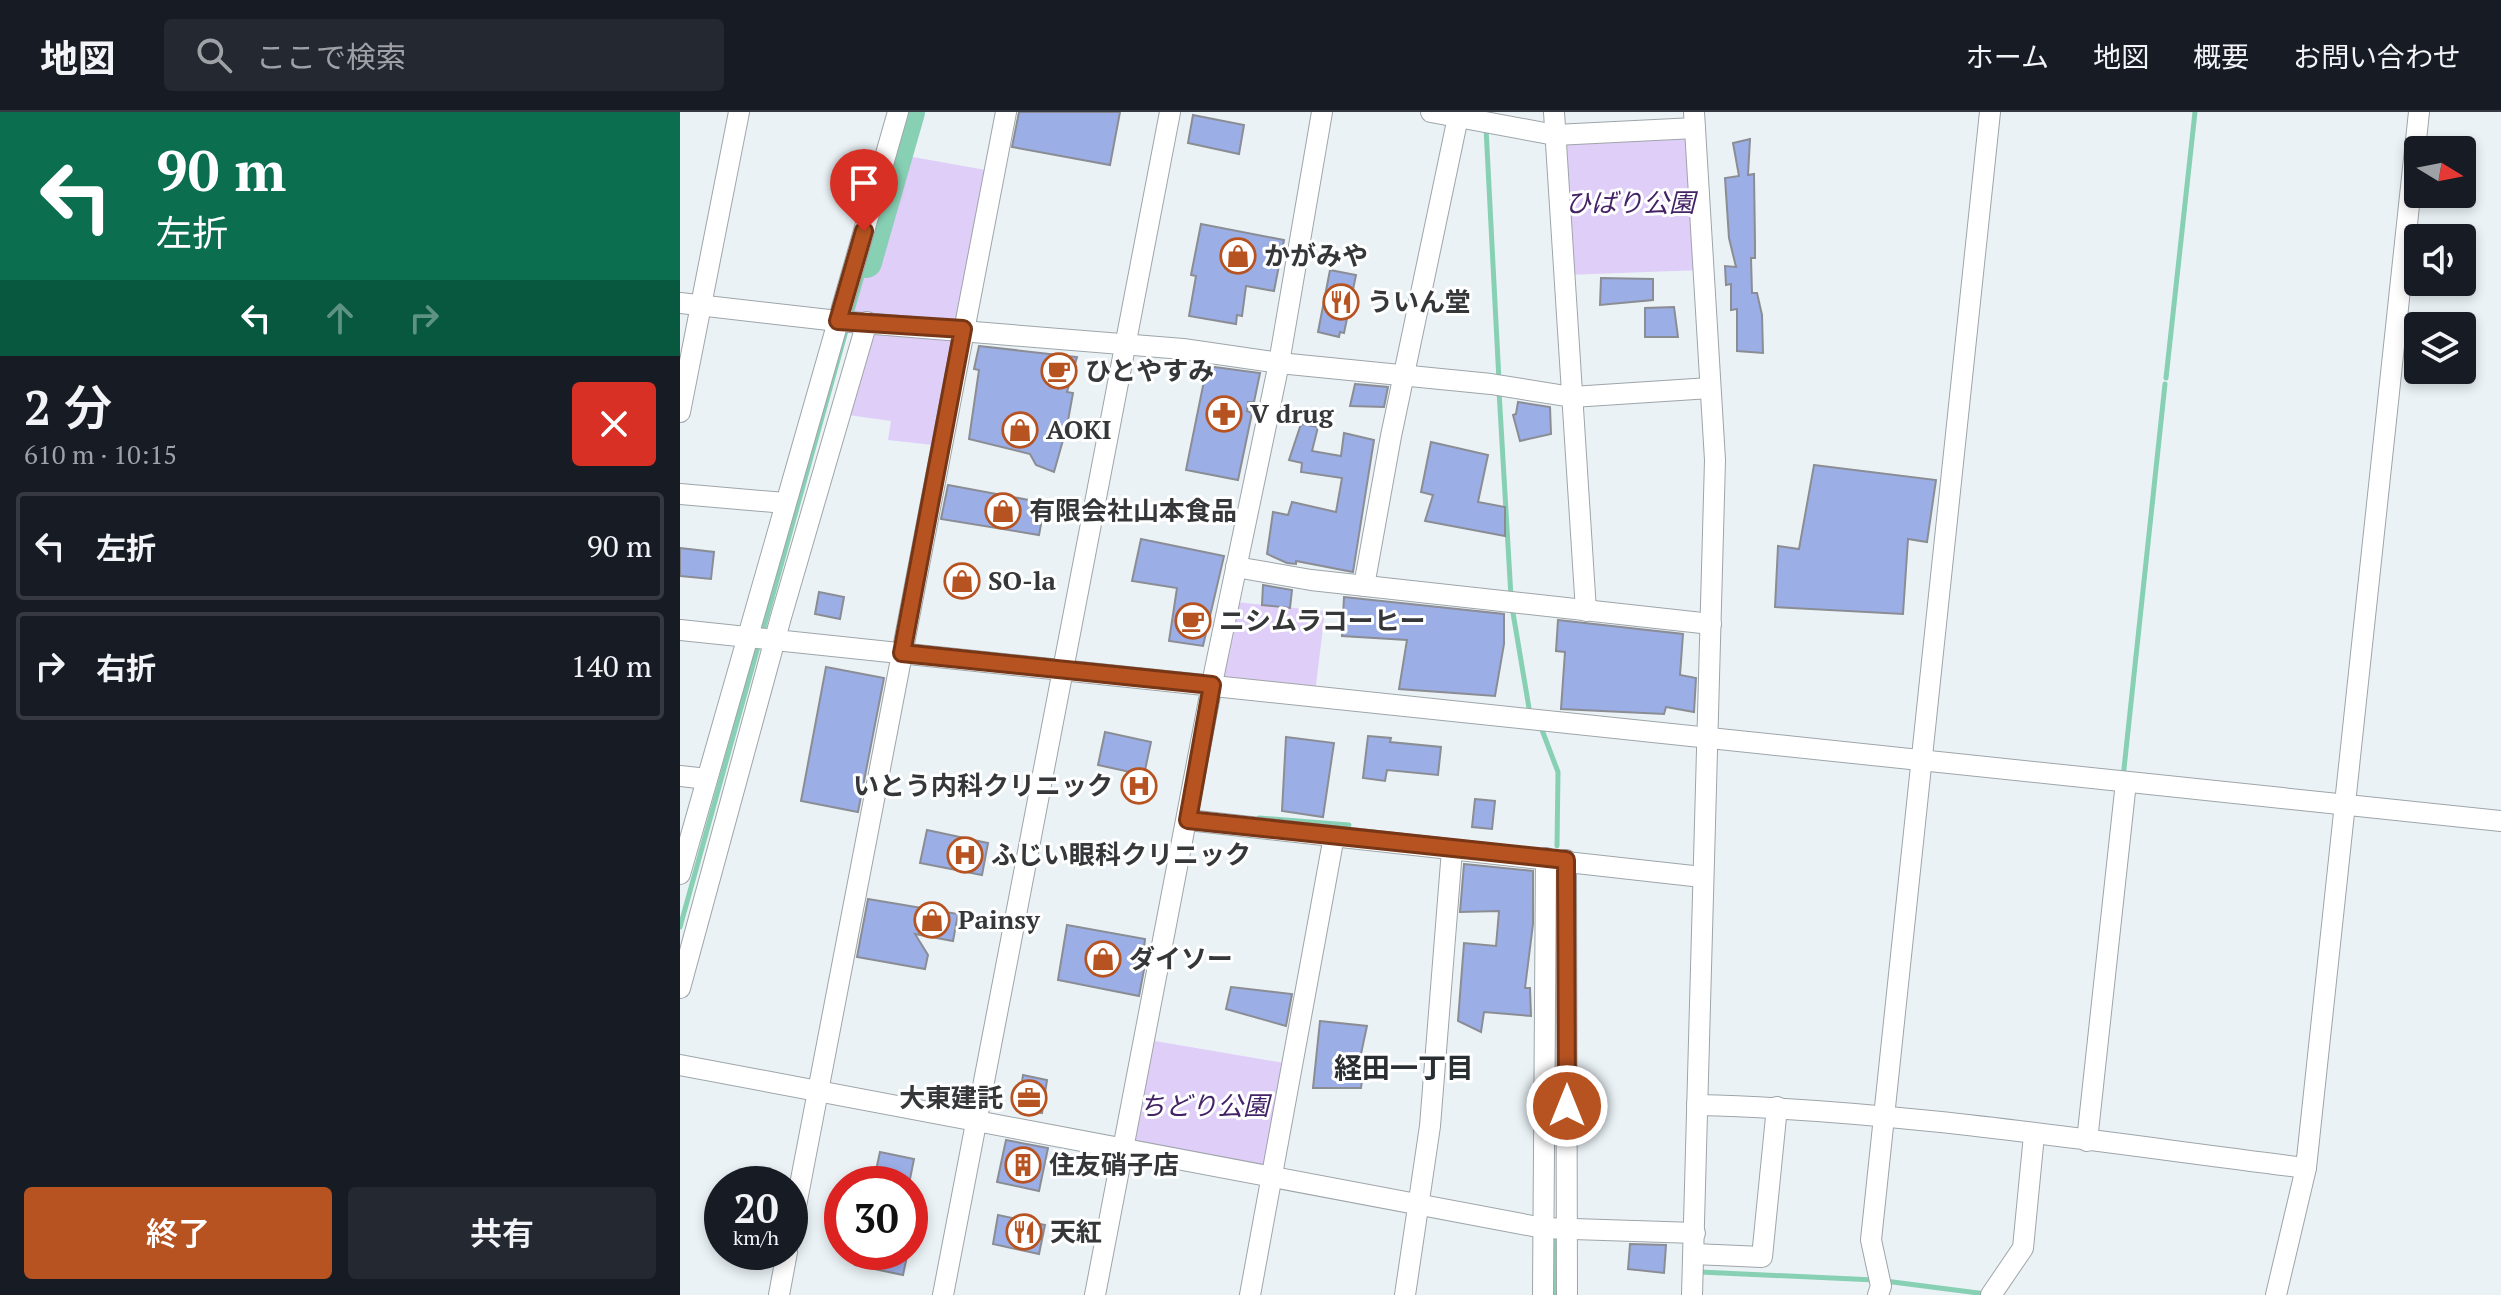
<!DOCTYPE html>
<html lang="ja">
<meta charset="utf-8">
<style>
:root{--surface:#171b24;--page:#242831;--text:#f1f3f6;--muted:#9ea1a6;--line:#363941;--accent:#b75321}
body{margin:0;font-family:"PT Serif","Noto Sans JP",serif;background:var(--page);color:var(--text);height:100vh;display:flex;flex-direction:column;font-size:30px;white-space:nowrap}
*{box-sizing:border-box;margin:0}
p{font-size:26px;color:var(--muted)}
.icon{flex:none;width:44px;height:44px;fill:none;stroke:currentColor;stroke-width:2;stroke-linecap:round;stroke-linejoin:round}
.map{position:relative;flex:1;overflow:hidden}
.drawer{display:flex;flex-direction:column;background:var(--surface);width:680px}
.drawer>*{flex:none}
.top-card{background:#0b6e4f;color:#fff;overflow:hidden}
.needle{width:52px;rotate:100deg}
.buttons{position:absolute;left:1724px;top:24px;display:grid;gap:16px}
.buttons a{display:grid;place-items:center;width:72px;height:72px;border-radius:8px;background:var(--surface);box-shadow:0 4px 12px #0003;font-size:40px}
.speed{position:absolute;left:24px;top:1054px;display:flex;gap:16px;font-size:40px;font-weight:700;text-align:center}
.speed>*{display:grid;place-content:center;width:104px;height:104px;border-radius:50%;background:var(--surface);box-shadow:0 4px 12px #0003;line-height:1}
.speed small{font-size:20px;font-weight:400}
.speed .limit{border:12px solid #d22;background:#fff;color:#111}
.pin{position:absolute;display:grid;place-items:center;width:68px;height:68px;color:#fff;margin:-82px -34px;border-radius:50% 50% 50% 0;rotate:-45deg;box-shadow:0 0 8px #0007}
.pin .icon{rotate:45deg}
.me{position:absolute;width:88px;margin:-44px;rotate:0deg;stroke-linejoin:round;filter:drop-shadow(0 0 6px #0008)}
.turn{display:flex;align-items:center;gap:28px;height:168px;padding:0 24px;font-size:36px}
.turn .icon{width:104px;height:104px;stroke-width:2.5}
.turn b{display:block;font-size:56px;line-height:68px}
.lanes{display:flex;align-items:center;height:76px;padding:0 24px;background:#0003;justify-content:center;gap:40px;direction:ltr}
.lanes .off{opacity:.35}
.round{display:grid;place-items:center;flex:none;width:84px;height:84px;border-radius:8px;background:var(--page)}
.summary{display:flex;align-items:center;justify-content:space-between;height:136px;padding:0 24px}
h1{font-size:48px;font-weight:600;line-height:60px}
.button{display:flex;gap:16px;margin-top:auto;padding:16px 24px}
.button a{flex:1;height:92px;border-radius:8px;background:var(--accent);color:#fff;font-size:32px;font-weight:600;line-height:92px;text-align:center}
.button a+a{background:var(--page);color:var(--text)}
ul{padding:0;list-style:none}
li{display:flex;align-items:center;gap:24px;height:108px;margin:0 16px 12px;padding:0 8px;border:4px solid var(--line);border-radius:8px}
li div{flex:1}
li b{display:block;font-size:30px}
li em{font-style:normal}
header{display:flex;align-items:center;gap:48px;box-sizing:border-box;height:112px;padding:0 40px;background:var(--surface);border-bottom:2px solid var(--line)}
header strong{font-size:38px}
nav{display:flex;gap:44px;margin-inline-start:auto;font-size:28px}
.search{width:560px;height:72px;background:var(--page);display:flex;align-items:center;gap:20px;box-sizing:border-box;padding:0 28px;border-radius:8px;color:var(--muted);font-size:30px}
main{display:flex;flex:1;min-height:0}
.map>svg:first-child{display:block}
.green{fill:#dfcef8}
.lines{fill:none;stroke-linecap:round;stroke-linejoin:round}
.stream{stroke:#87d0b4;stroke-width:5}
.river{stroke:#87d0b4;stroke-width:32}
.building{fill:#9baee6;stroke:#8b8d94;stroke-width:2}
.minor-casing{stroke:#9ea5a9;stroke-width:22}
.minor{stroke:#fff;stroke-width:20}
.route-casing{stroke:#773615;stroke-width:20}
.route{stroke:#b75321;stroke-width:14}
.labels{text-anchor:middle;stroke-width:6;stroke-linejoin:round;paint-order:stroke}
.park-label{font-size:26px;font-style:italic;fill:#432366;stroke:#fff}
.poi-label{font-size:26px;font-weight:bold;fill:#353739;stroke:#fff;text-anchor:start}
.neighbourhood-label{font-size:28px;font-weight:bold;fill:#292e32;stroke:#fff}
</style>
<header>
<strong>地図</strong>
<div class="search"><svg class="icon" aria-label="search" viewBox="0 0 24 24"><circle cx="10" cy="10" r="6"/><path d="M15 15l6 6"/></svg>ここで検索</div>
<nav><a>ホーム</a><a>地図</a><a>概要</a><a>お問い合わせ</a></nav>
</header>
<main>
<section class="drawer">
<div class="top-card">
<div class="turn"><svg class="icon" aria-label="left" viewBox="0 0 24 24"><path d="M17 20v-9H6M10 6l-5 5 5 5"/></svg><div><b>90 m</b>左折</div></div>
<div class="lanes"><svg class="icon" aria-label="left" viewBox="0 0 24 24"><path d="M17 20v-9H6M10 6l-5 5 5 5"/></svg><svg class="icon off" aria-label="ahead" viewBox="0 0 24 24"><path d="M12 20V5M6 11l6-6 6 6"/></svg><svg class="icon off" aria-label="right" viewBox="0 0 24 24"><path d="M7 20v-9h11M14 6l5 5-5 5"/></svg></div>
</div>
<div class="summary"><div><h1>2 分</h1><p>610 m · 10:15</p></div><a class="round" style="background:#d93025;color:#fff"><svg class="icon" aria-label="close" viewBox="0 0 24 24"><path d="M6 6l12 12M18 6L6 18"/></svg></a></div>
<ul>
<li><svg class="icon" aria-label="left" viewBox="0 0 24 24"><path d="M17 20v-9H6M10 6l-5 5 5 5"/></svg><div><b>左折</b></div><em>90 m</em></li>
<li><svg class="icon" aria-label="right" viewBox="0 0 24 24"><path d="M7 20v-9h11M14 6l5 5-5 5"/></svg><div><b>右折</b></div><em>140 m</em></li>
</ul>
<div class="button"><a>終了</a><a>共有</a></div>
</section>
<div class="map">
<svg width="1821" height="1183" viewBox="0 0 1821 1183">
<rect width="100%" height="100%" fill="#eaf2f6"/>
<g class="green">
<polygon points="1015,16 1023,158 885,163 875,23"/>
<polygon points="222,43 311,59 253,333 208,328 211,309 161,302 187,212 169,208"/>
<polygon points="556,490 645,499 635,581 542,572"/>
<polygon points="469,928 604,951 584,1062 450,1036"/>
</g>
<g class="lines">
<g class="stream">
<polyline points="806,16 819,269"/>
<polyline points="170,206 186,150"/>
<polyline points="1486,266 1515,0"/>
<polyline points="819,279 831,485"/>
<polyline points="832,495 849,596"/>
<polyline points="82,522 167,215"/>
<polyline points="862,618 878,660 877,734"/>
<polyline points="1443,666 1485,272"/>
<polyline points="579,706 669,713"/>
<polyline points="0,815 79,531"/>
<polyline points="875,1125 876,1183"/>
<polyline points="1020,1160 1195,1168"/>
<polyline points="1205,1169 1306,1182"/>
</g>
<polyline class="river" points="186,150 229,0"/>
</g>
<g class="building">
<polygon points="339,0 440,0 430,53 332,35"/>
<polygon points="513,3 564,13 559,42 508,31"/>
<polygon points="1070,27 1068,63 1074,62 1075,131 1075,146 1071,146 1072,181 1077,181 1082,203 1083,241 1057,239 1057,197 1051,198 1051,172 1046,173 1045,154 1056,155 1049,126 1045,66 1059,64 1053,31"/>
<polygon points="521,112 604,128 594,179 566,174 562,204 557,203 556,212 509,204 516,164 511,163"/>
<polygon points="650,158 676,163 664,221 660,220 659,225 638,220"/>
<polygon points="921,166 973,167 973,188 920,193"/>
<polygon points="994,195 998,225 965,225 965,196"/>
<polygon points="299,234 397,245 387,280 393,281 387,314 374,360 356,353 350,342 289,327 299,258 294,257"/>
<polygon points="527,254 580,261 574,290 568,290 567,299 572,301 558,368 506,358"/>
<polygon points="675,272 708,275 704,295 670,294"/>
<polygon points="838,290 870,295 871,322 840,329 833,303 836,302"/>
<polygon points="621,312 638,315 632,339 661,344 664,321 694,328 673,460 616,449 616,452 607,451 587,442 593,400 608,403 612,390 656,400 662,366 621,360 622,351 609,348"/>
<polygon points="751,330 808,343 798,390 825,395 825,424 745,409 753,383 741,380"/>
<polygon points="1134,353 1256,368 1247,430 1228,427 1223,502 1095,495 1098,434 1119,437"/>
<polygon points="268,373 365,391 359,423 261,407"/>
<polygon points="461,427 544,444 523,534 489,529 497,476 452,469"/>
<polygon points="0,436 34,440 31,467 0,464"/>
<polygon points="583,473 612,478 610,496 582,493"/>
<polygon points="139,480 164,485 160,507 135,502"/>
<polygon points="664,485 824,502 824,532 815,584 719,577 727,528 662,524"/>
<polygon points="878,508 1003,522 1000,563 1016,566 1014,600 986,595 984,602 881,597 885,540 876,539"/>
<polygon points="146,555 204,566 178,700 121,689"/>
<polygon points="425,620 471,630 464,663 418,653"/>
<polygon points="688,624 711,626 710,630 761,635 758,663 707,658 705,669 683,666"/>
<polygon points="606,625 654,631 643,705 602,699"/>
<polygon points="795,687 815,689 812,717 792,715"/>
<polygon points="247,718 308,731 302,763 240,751"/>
<polygon points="784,752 853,759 853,812 845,876 850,876 851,904 804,900 801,920 778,909 784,831 816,834 819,799 780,800"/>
<polygon points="188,787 278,802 273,829 235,822 248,843 245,857 177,845"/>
<polygon points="387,813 465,827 463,846 466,847 459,884 378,868"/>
<polygon points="551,875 612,882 606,914 546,897"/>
<polygon points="640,909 687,914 679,951 684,952 681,976 633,976"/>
<polygon points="343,963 367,968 362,1001 338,997"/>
<polygon points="326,1028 368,1036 359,1079 317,1070"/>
<polygon points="200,1040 234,1047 229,1072 193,1072"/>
<polygon points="318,1103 365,1113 359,1142 313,1132"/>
<polygon points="950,1132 986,1133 984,1161 948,1157"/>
<polygon points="178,1140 228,1140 223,1163 175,1153"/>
</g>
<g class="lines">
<defs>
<g id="minor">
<polyline points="751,0 875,23 1015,16"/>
<polyline points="874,0 906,499"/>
<polyline points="0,191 158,209 503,237 599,251 811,272 892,285 1030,276"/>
<polyline points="0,300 59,0"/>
<polyline points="0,382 105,391"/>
<polyline points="556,455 631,468 1031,512"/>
<polyline points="684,474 711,324 778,5"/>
<polyline points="0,518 1821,709"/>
<polyline points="0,664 27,667"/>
<polyline points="508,708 1022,765"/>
<polyline points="886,748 887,1183"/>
<polyline points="0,762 218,0"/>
<polyline points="0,876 101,505 187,210"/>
<polyline points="0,953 863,1116 1015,1121"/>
<path d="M1017 993C1221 998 1424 1031 1626 1056"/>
<polyline points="1407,1029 1446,670"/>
<polyline points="110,1125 326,0"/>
<polyline points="1014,1142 1082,1145 1097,995"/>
<polyline points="99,1183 107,1140"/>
<polyline points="263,1183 490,0"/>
<polyline points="415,1183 535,557 599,251 642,0"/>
<polyline points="570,1183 654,724"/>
<polyline points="725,1183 750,1014 772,738"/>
<polyline points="863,1183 866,746"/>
<polyline points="1012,1183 1035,348 1014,0"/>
<polyline points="1198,1183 1201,1174 1191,1128 1310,0"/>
<polyline points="1311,1183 1343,1136 1354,1023"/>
<polyline points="1596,1183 1626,1056 1739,0"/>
</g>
</defs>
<use href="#minor" class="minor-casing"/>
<use href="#minor" class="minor"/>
</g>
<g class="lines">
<defs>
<polyline id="route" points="184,119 158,209 283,217 222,541 532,573 508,708 886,748 887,994"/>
</defs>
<use href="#route" class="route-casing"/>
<use href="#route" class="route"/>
</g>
<defs>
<symbol id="shop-ring" viewBox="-11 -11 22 22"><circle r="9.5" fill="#fff" stroke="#b75321" stroke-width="1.5"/><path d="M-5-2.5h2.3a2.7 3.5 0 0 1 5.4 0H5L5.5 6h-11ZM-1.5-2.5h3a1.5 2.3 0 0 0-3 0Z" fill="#b75321"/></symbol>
<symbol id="restaurant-ring" viewBox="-11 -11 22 22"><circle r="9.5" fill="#fff" stroke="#b75321" stroke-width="1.5"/><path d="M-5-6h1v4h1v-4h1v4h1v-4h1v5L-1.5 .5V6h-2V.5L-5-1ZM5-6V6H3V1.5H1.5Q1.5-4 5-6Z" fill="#b75321"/></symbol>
<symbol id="cafe-ring" viewBox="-11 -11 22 22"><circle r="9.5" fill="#fff" stroke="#b75321" stroke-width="1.5"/><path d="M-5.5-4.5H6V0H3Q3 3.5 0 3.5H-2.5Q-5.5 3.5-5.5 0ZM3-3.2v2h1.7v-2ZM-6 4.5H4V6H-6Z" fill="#b75321"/></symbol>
<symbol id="pharmacy-ring" viewBox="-11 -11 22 22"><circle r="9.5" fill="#fff" stroke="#b75321" stroke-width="1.5"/><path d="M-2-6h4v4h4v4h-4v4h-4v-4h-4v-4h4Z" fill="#b75321"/></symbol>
<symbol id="hospital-ring" viewBox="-11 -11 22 22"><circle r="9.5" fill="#fff" stroke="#b75321" stroke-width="1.5"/><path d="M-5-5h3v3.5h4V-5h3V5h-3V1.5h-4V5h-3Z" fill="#b75321"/></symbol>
<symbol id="office-ring" viewBox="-11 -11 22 22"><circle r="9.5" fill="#fff" stroke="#b75321" stroke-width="1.5"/><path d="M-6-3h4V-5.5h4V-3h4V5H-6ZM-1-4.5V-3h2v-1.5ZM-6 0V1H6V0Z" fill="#b75321"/></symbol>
<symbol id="building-ring" viewBox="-11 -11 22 22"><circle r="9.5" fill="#fff" stroke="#b75321" stroke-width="1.5"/><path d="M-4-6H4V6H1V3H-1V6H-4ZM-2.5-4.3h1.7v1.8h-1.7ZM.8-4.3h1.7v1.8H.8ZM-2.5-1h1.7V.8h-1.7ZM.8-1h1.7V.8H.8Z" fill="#b75321"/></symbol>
</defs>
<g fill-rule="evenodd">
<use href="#shop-ring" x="538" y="124" width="40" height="40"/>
<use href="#restaurant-ring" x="641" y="170" width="40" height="40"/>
<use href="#cafe-ring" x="359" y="239" width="40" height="40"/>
<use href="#pharmacy-ring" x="524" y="282" width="40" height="40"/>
<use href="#shop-ring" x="320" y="298" width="40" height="40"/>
<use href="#shop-ring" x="303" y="379" width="40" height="40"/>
<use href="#shop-ring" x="262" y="449" width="40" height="40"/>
<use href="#cafe-ring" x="493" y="489" width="40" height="40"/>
<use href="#hospital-ring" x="439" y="654" width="40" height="40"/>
<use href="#hospital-ring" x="265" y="723" width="40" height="40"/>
<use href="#shop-ring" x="232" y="788" width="40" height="40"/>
<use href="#shop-ring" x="403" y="827" width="40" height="40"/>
<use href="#office-ring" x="329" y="966" width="40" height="40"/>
<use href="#building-ring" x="323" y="1033" width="40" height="40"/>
<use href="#restaurant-ring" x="324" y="1100" width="40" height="40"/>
</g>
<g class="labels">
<g class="park-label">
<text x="950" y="100">ひばり公園</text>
<text x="524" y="1003">ちどり公園</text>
</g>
<g class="poi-label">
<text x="584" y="153">かがみや</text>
<text x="687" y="199">ういん堂</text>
<text x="405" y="268">ひとやすみ</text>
<text x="570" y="311">V drug</text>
<text x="366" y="327">AOKI</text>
<text x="349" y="408">有限会社山本食品</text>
<text x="308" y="478">SO-la</text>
<text x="539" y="518">ニシムラコーヒー</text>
<text x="433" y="683" text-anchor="end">いとう内科クリニック</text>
<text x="311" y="752">ふじい眼科クリニック</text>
<text x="278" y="817">Painsy</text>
<text x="449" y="856">ダイソー</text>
<text x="323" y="995" text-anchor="end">大東建託</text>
<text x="369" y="1062">住友硝子店</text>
<text x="370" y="1129">天紅</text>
</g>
<g class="neighbourhood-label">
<text x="724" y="966">経田一丁目</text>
</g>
</g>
</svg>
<div class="buttons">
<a><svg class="needle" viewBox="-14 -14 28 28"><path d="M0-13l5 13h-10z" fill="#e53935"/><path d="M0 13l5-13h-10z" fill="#9ea1a6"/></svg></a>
<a><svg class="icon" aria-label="sound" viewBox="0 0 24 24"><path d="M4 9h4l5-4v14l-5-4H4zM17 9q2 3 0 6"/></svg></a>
<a><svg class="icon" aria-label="layers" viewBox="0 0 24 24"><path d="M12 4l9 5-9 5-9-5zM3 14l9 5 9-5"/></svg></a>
</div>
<div class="speed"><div>20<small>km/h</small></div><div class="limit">30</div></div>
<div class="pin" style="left:184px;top:119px;background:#d93025"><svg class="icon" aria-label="arrive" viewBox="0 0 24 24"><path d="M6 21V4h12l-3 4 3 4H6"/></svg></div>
<svg class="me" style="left:887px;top:994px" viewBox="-20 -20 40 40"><circle r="17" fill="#b75321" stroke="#fff" stroke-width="3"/><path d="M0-11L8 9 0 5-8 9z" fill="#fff"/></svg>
</div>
</main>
